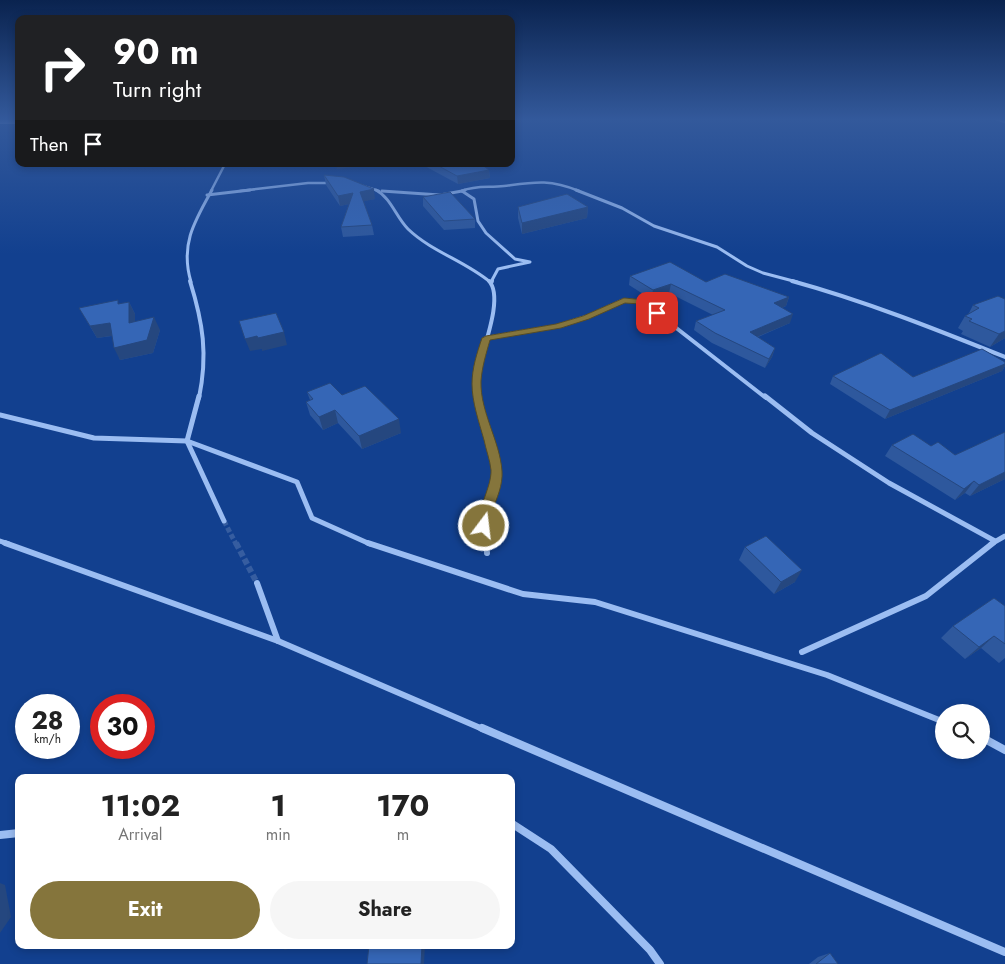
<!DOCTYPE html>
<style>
:root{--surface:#fff;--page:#f6f6f6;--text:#222;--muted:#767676;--accent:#85753c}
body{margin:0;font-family:Jost,sans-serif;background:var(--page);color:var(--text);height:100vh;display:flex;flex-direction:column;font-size:19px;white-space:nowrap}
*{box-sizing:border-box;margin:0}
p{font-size:16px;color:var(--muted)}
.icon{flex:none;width:28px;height:28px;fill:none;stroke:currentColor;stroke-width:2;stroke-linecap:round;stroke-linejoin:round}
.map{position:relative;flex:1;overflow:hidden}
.details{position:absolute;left:15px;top:774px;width:500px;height:175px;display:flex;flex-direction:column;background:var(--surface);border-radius:10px;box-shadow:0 2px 8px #0003}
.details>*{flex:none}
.banner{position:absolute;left:15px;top:15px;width:500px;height:152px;border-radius:10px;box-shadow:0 2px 8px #0003;background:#202124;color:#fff;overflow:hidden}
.controls{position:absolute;left:935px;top:704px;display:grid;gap:10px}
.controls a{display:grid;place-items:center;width:55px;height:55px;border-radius:50%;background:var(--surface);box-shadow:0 2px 8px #0003;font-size:25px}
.speed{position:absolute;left:15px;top:694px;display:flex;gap:10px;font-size:25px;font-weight:700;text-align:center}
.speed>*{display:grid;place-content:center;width:65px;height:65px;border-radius:50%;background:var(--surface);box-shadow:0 2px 8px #0003;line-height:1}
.speed small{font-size:12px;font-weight:400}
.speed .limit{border:8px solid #d22;background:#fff;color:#111}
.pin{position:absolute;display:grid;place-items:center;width:42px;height:42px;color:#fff;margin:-21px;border-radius:10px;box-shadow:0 2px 8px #0006}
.me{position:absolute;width:55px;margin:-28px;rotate:15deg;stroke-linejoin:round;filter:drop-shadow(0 0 4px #0008)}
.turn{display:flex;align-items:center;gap:18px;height:105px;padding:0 15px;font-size:22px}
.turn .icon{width:65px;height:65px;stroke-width:2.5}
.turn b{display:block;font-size:35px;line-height:42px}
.then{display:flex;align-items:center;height:48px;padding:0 15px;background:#0003;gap:10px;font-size:19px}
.eta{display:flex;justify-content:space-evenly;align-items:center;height:85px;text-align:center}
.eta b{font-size:30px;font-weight:700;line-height:35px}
.cta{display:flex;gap:10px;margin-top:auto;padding:10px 15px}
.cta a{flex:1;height:58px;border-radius:30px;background:var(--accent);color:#fff;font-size:20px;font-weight:700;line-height:58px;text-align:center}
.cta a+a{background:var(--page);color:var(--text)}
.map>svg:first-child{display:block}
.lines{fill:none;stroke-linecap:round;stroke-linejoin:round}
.street-tunnel-far1{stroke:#365da0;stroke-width:5;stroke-dasharray:5 2.5;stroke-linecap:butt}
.street-tunnel{stroke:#365da0;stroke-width:6;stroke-dasharray:6 3;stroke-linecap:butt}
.street-far5{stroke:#9bbdf2;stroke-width:2.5}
.street-far4{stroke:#9bbdf2;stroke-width:3}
.street-far3{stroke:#9bbdf2;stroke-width:4}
.street-far2{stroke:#9bbdf2;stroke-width:5}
.street-far1{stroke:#9bbdf2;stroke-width:6}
.street{stroke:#9bbdf2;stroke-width:8}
.secondary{stroke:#cadcfc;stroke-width:10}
.wall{fill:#2e589d}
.shaded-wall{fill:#25477f}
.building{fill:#3566b6;stroke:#25477f}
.route{fill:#85753c;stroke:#564c27}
</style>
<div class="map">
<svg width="1005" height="964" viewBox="0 0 1005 964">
<rect width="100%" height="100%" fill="#12408f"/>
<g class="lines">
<polyline class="street-tunnel-far1" points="224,521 236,544"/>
<polyline class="street-tunnel" points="236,543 257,583"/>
<g class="street-far5">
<polyline points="996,119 1005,122"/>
<polyline points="363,186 379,191"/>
<polyline points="211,191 225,164"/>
<polyline points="240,191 308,183 332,183"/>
<path d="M462 191C476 185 489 188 504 186 535 182 549 179 579 191"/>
</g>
<g class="street-far4">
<path d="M376 190C391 198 396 217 408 229 432 252 465 261 490 282"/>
<polyline points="576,190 622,208 654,226 717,247 747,266 763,273 797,282"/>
<polyline points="382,191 440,195 462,191 474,199 478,221 486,233 515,259 530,262 498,269 491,282"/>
<polyline points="462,191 465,190"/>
<polyline points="207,195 250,190"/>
<path d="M191 282C180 245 194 222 212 190"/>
</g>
<g class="street-far3">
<path d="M190 281C203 323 208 354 199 398"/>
<path d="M792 281C865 301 935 329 1005 357"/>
<polyline points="491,283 492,281"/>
<polyline points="486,338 558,326 586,317 624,300 643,302 766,398"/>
<path d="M478 398C476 387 477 377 479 367 483 348 504 297 489 281"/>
</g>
<g class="street-far2">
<polyline points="199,396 187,441 224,521"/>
<polyline points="478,396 493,448 497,471 496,482 484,520 486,544"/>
<polyline points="765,396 812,433 889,483 995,541"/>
<polyline points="0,415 94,438 187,441 297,482 312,518 370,544"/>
<polyline points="0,541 9,544"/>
<polyline points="991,544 1005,536"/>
</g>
<g class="street-far1">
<polyline points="5,543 278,641 485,730"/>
<polyline points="368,543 523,594 595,602 827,675 944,722"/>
<polyline points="486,543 487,553"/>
<polyline points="257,583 278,641"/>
<polyline points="802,652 926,596 993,543"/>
</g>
<g class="street">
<polyline points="482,728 1005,952"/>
<polyline points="981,737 1005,750"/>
<polyline points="511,823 551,849 650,950 660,964"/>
<polyline points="0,835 19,833"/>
</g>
<polyline class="secondary" points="0,119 14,119"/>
</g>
<g class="wall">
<polygon points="421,164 481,164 489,170 490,178 458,184"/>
<polygon points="324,175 375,199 363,201 372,225 374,235 343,237 341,227 349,204 340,206 326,185"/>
<polygon points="423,197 475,219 475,228 444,230 423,206"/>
<polygon points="518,207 588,207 587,218 522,234 518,218"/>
<polygon points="630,276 706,282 789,297 786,306 782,308 790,323 758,337 775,348 772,357 765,368 712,343 694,330 696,321 713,315 669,293 651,299 629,285"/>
<polygon points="1005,299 1005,338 990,347 961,334 963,331 958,328 965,316 968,315 973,305"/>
<polygon points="129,302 135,314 135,321 160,330 153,353 120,360 112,336 97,338 79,308 120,304"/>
<polygon points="1005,362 1005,366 1002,371 885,419 830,384 833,376 913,377"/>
<polygon points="307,392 342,395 401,433 362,449 338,423 323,430 310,415 306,402 310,400"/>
<polygon points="1005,432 1005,479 970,496 965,493 955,500 885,456 892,445 931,446 955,455"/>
<polygon points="745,547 795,582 774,594 739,560"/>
<polygon points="1005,606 1005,658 999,663 981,648 965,659 941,638 953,626"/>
<polygon points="830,953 838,964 809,964 818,957"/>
</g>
<g class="shaded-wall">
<polygon points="336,164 383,164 337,169"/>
<polygon points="489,170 490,178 458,184 457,176"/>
<polygon points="374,189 375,199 361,202 360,192"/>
<polygon points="353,193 354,203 340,206 338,196"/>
<polygon points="588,207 587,218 522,234 522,223"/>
<polygon points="671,284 669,293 651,299 653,290"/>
<polygon points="789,297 786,306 771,312 774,303"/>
<polygon points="129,302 135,314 135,335 129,323"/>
<polygon points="793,314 790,323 747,341 750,332"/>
<polygon points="154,317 160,330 153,353 120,360 114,348"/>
<polygon points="110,323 117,335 97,338 90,326"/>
<polygon points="1005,331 1005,338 990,347 999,334"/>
<polygon points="284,332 287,345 262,351 262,349 250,351 245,339 257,336"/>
<polygon points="775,348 772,357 765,368 769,359"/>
<polygon points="1005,364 1005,366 1002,371 885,419 890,410"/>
<polygon points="335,410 338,423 323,430 319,417"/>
<polygon points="399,419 401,433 362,449 359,436"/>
<polygon points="1005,472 1005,479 970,496 979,485"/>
<polygon points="974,481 965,493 955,500 964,489"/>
<polygon points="802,570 795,582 774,594 781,582"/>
<polygon points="994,636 981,648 965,659 979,647"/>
<polygon points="0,883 5,885 11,917 0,933"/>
<polygon points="277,945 302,945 285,950"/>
<polygon points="422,945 425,945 424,964 421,964"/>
</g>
<g class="building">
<polygon points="435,164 481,164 489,170 457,176"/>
<polygon points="324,175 344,177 374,189 360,192 372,225 341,227 353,193 338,196"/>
<polygon points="450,192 475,219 444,221 423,197"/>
<polygon points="567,194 588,207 522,223 518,207"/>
<polygon points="670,262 706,282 725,274 789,297 774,303 793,314 750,332 775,348 769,359 715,333 696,321 725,310 671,284 653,290 630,276"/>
<polygon points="998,296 1005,299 1005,331 999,334 969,321 972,319 965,316 979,308 973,305"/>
<polygon points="118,300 118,304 129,302 129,323 154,317 147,340 114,348 110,323 90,326 79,308"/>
<polygon points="276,313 284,332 258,338 257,336 245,339 239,321"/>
<polygon points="982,349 1005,362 1005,364 890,410 833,376 881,353 913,377"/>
<polygon points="330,383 342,395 365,386 399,419 359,436 335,410 319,417 306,402 313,399 307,392"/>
<polygon points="1005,432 1005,472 979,485 974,481 964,489 892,445 913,434 931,446 938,442 955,455"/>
<polygon points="766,536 802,570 781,582 745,547"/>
<polygon points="994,598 1005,606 1005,644 994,636 979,647 953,626"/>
<polygon points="369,945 422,945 421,964 367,964"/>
<polygon points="830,953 838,964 816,964"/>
</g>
<linearGradient id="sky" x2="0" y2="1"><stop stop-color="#0a234f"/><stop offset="0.47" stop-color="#33599b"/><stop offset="1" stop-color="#33599b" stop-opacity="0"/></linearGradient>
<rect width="1005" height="254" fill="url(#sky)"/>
<path class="route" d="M624 298 646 300 661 313 654 315 641 304 625 303 589 319 561 328 490 340C486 354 482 367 481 381 480 412 500 441 502 471 503 485 497 498 492 511 490 517 491 524 488 529H480C473 516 492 488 491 470 490 460 486 450 484 440 479 422 472 402 472 384 472 368 477 353 482 338L486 336 556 324 583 316Z"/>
</svg>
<div class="controls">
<a><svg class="icon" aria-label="search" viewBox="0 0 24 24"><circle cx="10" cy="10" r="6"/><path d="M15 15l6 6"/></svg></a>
</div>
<div class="speed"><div>28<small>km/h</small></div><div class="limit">30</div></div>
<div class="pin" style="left:657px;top:313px;background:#d93025"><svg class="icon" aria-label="arrive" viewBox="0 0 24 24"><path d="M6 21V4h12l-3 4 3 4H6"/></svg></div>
<svg class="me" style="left:484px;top:526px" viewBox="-20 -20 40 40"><circle r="17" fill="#85753c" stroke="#fff" stroke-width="3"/><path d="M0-11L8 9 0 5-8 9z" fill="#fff"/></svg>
<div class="banner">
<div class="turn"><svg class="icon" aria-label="right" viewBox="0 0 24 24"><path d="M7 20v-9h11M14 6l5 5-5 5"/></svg><div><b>90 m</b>Turn right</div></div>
<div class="then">Then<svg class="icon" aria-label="arrive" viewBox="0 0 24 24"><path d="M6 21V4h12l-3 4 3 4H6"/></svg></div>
</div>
<section class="details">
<div class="eta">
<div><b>11:02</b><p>Arrival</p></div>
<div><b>1</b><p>min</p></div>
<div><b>170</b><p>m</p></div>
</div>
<div class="cta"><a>Exit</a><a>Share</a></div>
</section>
</div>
